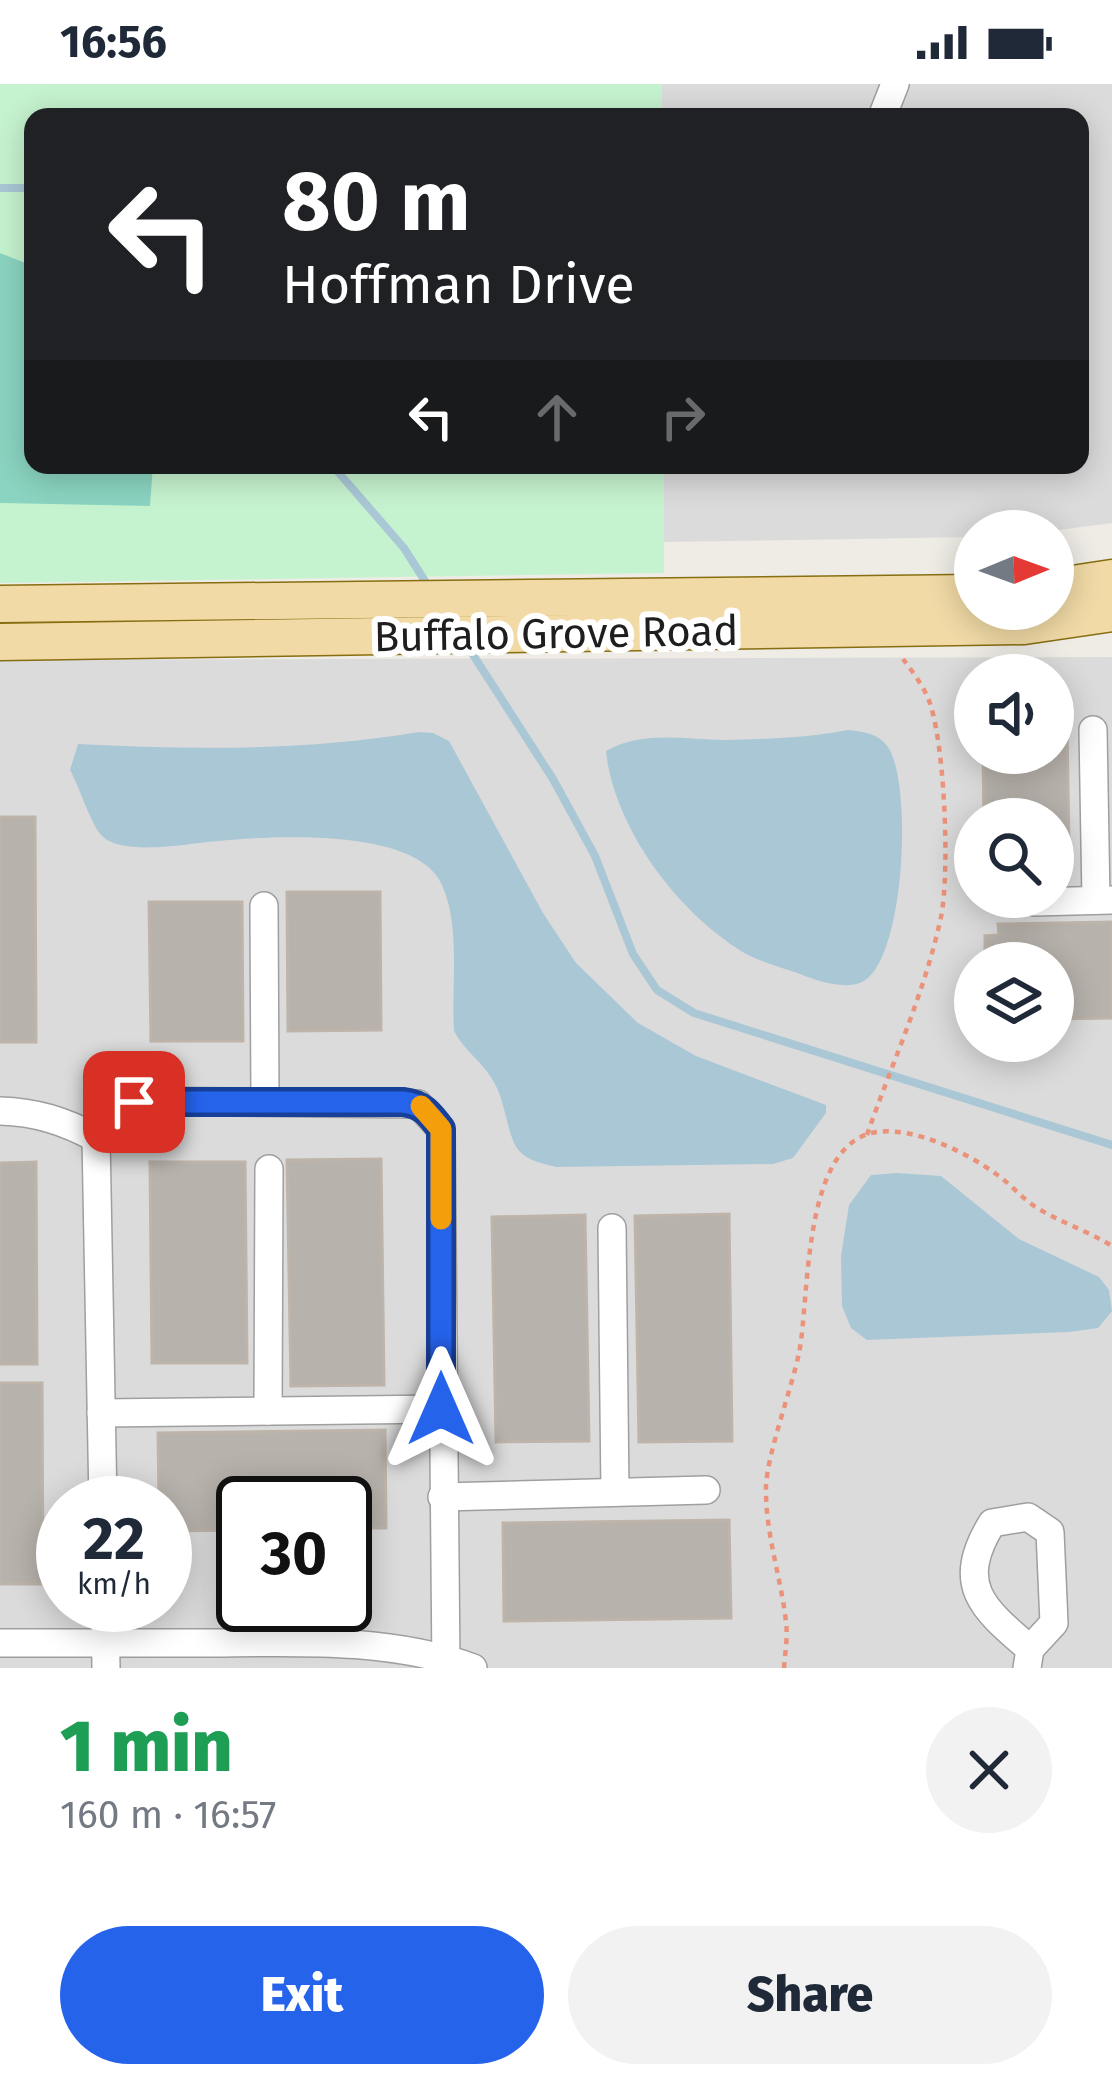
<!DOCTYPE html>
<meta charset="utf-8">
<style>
:root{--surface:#fff;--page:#f2f2f3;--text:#1f2937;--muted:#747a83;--accent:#2563eb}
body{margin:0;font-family:"Fira Sans",sans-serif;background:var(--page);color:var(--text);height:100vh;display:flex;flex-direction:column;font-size:45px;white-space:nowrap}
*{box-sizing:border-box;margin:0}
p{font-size:39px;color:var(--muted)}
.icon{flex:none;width:66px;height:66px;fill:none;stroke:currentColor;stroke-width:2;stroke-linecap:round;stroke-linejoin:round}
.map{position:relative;height:1584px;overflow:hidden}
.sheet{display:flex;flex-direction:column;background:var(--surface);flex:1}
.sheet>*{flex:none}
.top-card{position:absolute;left:24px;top:24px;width:1065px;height:366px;border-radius:24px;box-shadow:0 6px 30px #0003;background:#202124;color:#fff;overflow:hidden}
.needle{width:78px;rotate:89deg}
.fabs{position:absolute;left:954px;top:426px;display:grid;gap:24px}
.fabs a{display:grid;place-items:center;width:120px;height:120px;border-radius:50%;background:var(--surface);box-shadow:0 6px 30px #0003;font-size:60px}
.speed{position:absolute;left:36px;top:1392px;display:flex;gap:24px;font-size:60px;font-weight:700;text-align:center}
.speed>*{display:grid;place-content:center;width:156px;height:156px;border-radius:50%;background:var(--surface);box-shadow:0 6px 30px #0003;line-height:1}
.speed small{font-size:30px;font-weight:400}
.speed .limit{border:6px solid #111;border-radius:18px;background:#fff;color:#111}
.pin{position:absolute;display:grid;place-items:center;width:102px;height:102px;color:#fff;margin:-51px;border-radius:24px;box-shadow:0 6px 18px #0006}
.me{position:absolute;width:132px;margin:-66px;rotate:0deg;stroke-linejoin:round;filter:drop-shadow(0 0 9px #0008)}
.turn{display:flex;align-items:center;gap:42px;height:252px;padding:0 60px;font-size:54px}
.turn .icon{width:156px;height:156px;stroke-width:2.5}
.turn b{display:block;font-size:84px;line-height:102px}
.lanes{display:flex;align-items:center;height:114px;padding:0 60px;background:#0003;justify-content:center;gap:60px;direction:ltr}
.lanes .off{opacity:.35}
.round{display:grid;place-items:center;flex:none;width:126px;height:126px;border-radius:63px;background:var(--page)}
.overview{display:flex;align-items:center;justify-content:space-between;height:204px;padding:0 60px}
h1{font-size:72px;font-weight:800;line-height:90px;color:#1e9e55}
.button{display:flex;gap:24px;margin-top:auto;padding:24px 60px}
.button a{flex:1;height:138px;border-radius:72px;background:var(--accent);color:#fff;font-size:48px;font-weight:800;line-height:138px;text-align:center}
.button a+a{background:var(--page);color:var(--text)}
.status{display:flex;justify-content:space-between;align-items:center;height:84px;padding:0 60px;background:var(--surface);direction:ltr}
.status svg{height:33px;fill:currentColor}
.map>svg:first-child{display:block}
.residential{fill:#dcdbdb;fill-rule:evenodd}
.park{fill:#c6f3cf}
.pitch{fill:#8bd4c1}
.water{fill:#aac7d6}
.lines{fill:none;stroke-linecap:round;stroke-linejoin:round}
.stream{stroke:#aac7d6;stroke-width:8}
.building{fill:#b7b2ab;stroke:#beb4a9;stroke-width:3}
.minor-casing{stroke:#9f9f9f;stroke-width:30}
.major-casing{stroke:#876e11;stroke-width:39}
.path{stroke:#ea927a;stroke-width:4.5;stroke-dasharray:6 6;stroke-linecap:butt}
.minor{stroke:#fff;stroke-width:27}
.major{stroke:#f1daa6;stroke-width:36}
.route-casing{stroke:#184099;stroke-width:30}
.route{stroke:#2563eb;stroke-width:21}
.slow{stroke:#f59e0b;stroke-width:21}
.labels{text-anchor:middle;stroke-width:12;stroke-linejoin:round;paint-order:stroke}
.street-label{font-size:42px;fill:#1e1e1e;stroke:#fff}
</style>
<div class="status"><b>16:56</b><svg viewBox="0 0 49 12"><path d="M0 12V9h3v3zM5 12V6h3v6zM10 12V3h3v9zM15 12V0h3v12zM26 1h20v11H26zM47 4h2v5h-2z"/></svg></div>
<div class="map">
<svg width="1112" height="1584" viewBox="0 0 1112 1584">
<rect width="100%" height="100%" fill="#eeece5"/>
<g class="residential">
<polygon points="662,0 1112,0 1112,439 1051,447 975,447 974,453 664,458 664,381 1080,381 1080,33 662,33"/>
<path d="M1112 573V1584H0V576ZM975 591H1053V669H975ZM975 735H1053V813H975ZM975 879H1053V957H975ZM63 1419H165V1521H63ZM243 1419H345V1521H243Z"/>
</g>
<polygon class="park" points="0,0 662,0 662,33 33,33 33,381 664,381 664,489 0,499"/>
<polygon class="pitch" points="0,169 33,182 33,381 153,381 150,422 0,419"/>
<g class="water">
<path d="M848 646C864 648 878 649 888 663 913 700 905 878 862 898 844 906 817 897 800 890 783 884 764 879 748 871 680 832 614 745 606 667 643 646 685 656 726 656 767 655 807 654 848 646Z"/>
<path d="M419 648 433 649 449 657 543 829 576 879 638 939 696 972 826 1021V1029L793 1074 773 1080 556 1083C541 1079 523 1076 515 1061 506 1042 505 1018 494 998 483 978 464 967 454 947 451 902 461 843 442 801 417 743 272 752 218 757 190 759 123 773 102 752 91 741 79 702 70 686L78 660C193 666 305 667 419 648Z"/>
<polygon points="897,1089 941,1092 1019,1155 1099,1193 1109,1206 1112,1227 1098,1244 1069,1248 867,1256 851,1244 842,1222 841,1172 849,1121 871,1091"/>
</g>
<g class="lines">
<g class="stream">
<polyline points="0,104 33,104"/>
<polyline points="332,381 404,464 430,505"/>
<polyline points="468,563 553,695 595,772 633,870 657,906 694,929 1112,1061"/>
</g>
</g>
<g class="building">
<polygon points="1053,644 1067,644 1069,762 1053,762 1053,735 984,735 983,669 1053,669"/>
<polygon points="0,733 35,733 36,958 0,958"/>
<polygon points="287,808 380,808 381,946 288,947"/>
<polygon points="149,818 242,818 243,957 151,957"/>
<polygon points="1112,838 1112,934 1053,935 1053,879 985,879 985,852 999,851 998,840"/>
<polygon points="381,1075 384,1301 291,1302 287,1076"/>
<polygon points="36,1078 37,1280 0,1280 0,1079"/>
<polygon points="150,1078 245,1078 247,1279 152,1279"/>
<polygon points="729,1130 732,1357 639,1358 635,1132"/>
<polygon points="585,1131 589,1357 496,1358 492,1133"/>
<polygon points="0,1299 42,1299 43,1500 0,1500"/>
<polygon points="385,1346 386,1444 345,1444 345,1419 243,1419 243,1446 165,1447 165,1419 159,1419 158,1349"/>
<polygon points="729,1436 731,1534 504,1537 503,1439"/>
</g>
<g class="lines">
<defs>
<g id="minor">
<polyline points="882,33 895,0"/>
<polyline points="1093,646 1096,816"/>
<polyline points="1034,818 1112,816"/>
<polyline points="264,822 265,1018"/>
<path d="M0 1027C36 1028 64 1037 96 1054"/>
<polyline points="612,1144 615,1408"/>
<polyline points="268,1327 269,1085"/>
<polyline points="101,1329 441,1325"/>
<polyline points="442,1413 706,1406"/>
<polyline points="103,1419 96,1054 104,1035 134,1017 418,1020 441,1045 446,1584"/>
<polyline points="105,1521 106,1584"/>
<path d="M0 1559C72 1559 143 1559 215 1559 300 1558 392 1554 473 1584"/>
<path d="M1027 1584 1030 1565 1054 1539 1050 1448 1028 1433 992 1439C954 1501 982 1524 1030 1565"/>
</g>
<g id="major">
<polyline points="1053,503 1112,494"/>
<polyline points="0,520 975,509"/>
<polyline points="0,558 1024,542 1112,529"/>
</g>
</defs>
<use href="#minor" class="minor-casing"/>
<use href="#major" class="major-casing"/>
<g class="path">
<path d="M867 1051C892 979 925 908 941 833 950 789 945 655 928 614 922 600 912 587 903 575"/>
<path d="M784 1584C785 1569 788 1553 786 1538 781 1493 765 1449 766 1402 768 1367 791 1307 799 1269 810 1216 801 1058 877 1048 915 1043 966 1068 996 1090 1011 1100 1023 1116 1039 1125 1062 1139 1088 1147 1112 1162"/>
</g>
<use href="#minor" class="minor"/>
<use href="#major" class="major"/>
</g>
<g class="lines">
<defs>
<path id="route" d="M134 1018H403C422 1020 429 1029 441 1045V1325"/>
</defs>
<use href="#route" class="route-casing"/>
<use href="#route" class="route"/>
<polyline class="slow" points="421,1022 441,1045 441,1135"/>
</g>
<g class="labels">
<g class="street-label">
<text transform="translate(556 549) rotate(-1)" y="15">Buffalo Grove Road</text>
</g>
</g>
</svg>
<div class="fabs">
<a><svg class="needle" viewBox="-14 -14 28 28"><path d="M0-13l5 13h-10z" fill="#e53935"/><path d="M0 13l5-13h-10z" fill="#747a83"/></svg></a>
<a><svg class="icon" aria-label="sound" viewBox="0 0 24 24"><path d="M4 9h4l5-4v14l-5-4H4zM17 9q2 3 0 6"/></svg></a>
<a><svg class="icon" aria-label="search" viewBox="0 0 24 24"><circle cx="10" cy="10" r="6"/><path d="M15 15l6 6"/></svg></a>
<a><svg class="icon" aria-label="layers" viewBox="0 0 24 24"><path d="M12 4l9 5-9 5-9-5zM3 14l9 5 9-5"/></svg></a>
</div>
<div class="speed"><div>22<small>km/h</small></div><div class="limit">30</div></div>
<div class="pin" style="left:134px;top:1018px;background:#d93025"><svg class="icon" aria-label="arrive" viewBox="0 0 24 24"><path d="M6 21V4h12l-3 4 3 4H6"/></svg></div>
<svg class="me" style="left:441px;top:1325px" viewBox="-20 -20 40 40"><path d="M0-17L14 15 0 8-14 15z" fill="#2563eb" stroke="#fff" stroke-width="4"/></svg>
<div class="top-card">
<div class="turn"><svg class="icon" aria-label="left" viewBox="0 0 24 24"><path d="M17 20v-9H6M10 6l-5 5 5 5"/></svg><div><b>80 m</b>Hoffman Drive</div></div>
<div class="lanes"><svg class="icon" aria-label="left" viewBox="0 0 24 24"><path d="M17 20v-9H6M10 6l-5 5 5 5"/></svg><svg class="icon off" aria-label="ahead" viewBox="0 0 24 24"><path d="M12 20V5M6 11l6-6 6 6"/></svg><svg class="icon off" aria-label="right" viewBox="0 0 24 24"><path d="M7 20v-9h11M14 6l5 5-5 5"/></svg></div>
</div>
</div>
<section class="sheet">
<div class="overview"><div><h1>1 min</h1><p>160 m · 16:57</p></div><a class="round"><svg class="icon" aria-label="close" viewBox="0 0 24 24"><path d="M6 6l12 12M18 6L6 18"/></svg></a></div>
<div class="button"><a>Exit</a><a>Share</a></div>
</section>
